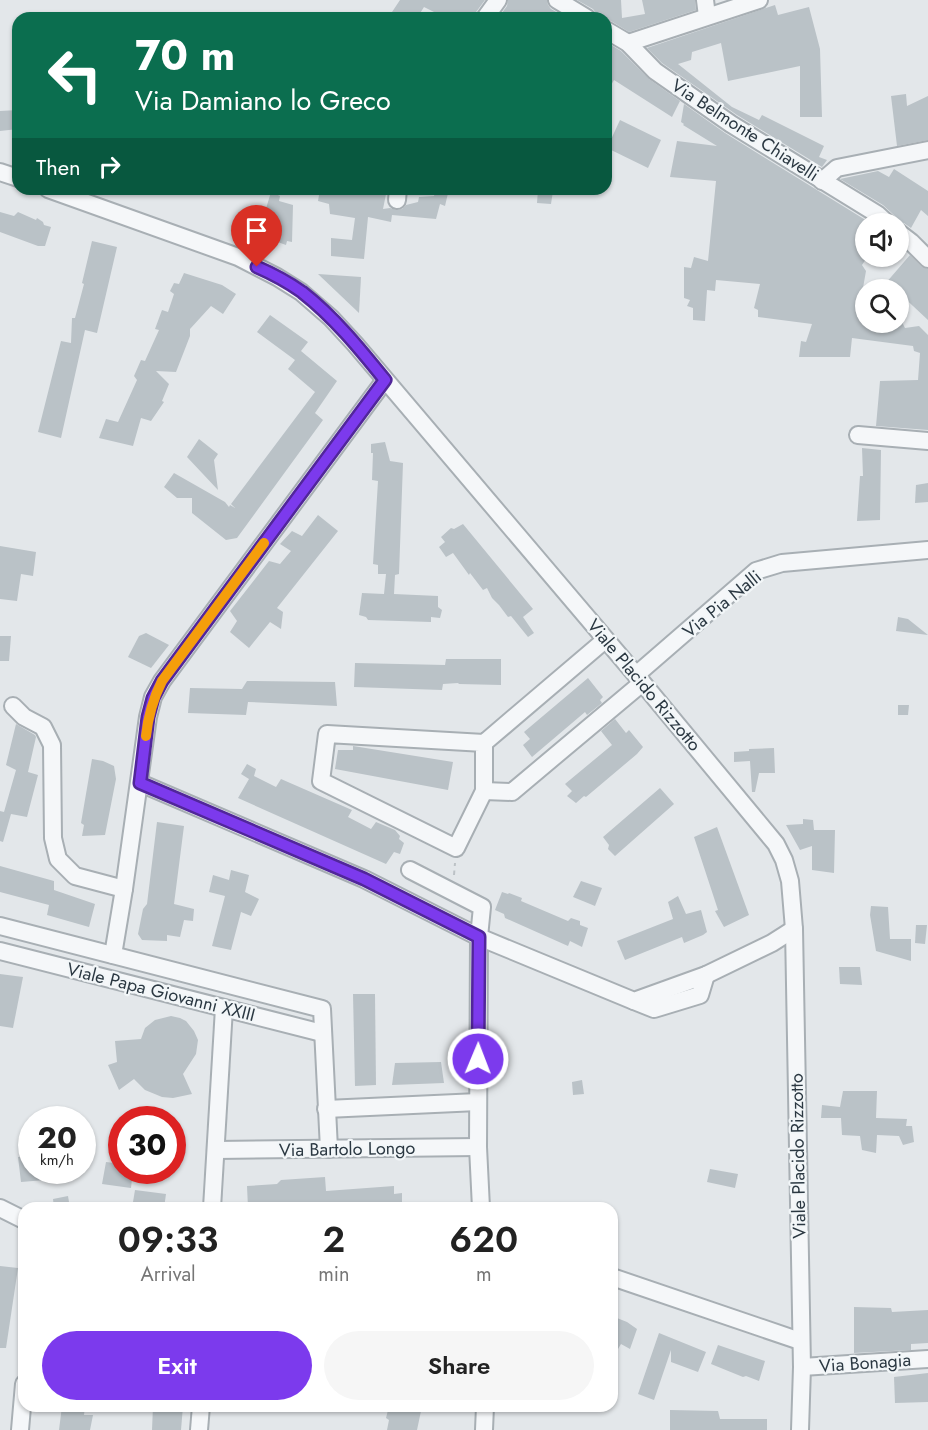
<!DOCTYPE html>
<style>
:root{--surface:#fff;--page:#f6f6f6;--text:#222;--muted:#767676;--accent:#7c3aed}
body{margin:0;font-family:Jost,sans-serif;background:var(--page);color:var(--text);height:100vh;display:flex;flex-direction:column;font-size:22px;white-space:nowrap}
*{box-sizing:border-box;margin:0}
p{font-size:20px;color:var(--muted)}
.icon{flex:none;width:33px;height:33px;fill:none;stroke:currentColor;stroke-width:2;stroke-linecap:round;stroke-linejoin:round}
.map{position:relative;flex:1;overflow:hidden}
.side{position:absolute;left:18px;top:1202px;width:600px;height:210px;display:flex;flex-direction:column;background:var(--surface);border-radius:18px;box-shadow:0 2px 4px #0004}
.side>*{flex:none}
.banner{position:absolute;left:12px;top:12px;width:600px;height:183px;border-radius:18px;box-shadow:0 2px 4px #0004;background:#0b6e4f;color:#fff;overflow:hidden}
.buttons{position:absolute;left:855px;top:213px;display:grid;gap:12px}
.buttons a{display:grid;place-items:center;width:54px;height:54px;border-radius:50%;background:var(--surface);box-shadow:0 2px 4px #0004;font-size:30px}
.speed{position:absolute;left:18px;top:1106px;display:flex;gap:12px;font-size:30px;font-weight:700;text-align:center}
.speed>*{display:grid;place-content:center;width:78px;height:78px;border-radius:50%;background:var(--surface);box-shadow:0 2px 4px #0004;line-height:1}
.speed small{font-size:15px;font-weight:400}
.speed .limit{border:9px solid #d22;background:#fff;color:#111}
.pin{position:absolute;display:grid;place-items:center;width:51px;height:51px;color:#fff;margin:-62px -26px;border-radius:50% 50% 50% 0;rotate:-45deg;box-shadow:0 0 6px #0007}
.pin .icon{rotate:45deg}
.me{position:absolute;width:66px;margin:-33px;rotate:1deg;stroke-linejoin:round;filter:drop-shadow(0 0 4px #0008)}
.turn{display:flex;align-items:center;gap:21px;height:126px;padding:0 24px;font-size:27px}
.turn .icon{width:78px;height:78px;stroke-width:2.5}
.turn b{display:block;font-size:42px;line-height:51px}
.then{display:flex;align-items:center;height:57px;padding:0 24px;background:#0003;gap:12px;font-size:22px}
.eta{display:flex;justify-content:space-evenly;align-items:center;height:102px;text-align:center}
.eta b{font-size:36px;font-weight:600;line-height:42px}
.button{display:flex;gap:12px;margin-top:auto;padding:12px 24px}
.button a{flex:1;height:69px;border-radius:36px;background:var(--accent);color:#fff;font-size:24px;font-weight:600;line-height:69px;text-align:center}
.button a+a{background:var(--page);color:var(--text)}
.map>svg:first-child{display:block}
.building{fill:#bac2c7}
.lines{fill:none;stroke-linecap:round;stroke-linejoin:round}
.minor-casing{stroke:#a8afb4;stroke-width:20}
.path{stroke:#bcc2c6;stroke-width:2;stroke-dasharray:4.5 4.5;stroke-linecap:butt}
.minor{stroke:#f5f7f9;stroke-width:16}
.route-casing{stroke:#51269a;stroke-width:15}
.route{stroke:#7c3aed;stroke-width:10}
.slow{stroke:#f59e0b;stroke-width:10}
.labels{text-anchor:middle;stroke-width:4.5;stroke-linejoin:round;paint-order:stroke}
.street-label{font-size:18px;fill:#2b3842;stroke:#f2f6f8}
</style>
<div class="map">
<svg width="928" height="1430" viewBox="0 0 928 1430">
<rect width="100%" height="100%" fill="#e3e7ea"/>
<g class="building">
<polygon points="400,0 485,0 476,12 475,18 446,18 424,7 417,18 388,18"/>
<polygon points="508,0 547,0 548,5 551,9 567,18 498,18 507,6"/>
<polygon points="577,0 621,0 622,18 645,14 642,0 695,0 696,10 629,32 611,21 606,20 606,18 597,18 596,13 593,9"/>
<polygon points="775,5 778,15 809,7 820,49 822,117 800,117 800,66 728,81 721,43 692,52 691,60 678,64 732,107 759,120 762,115 824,146 819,157 827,160 822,167 737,115 662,63 647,48"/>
<polygon points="606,42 621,51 649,79 680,101 672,117 614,80 606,94"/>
<polygon points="906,94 907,106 928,96 928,140 897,146 891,96"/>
<polygon points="684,104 725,133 872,224 866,224 866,259 862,265 866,271 858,316 866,320 866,322 902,322 905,328 919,326 928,335 928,430 876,426 880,381 918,380 920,353 914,351 913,346 852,338 850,357 799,357 801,341 806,342 812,324 758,317 758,310 754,308 760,284 716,280 715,291 707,290 705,321 693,320 693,308 687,306 690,300 684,298 684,267 691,268 694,257 708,261 716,181 670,177 677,141 717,146 683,125 684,124 681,122"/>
<polygon points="18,110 18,129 0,131 0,111"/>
<polygon points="620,120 661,140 648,168 607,148"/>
<polygon points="894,169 928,191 928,216 921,210 911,228 904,223 898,222 895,216 883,205 840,179 878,171 889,177"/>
<polygon points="320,189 387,189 383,209 390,208 397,210 402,209 406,205 418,202 419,197 434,196 436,189 449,189 445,206 440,204 436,219 392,215 391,222 368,217 364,259 331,256 331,238 352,240 355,218 330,214 329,204 318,201"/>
<polygon points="538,190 553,191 551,204 537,203"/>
<polygon points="271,192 280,196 279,201 293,205 292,242 287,241 286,245 258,235"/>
<polygon points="0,212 14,216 18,212 36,220 37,218 43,222 44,225 51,227 45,246 38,246 0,232"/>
<polygon points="92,241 117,247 97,333 85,330 61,438 38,432 61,341 71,343 72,318 75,318 84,284 82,283"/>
<polygon points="910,255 921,266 928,269 928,320 898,292 898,290 891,290 885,284"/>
<polygon points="184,273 222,285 236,294 223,314 211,306 190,329 190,336 176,372 156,371 169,384 162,401 164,402 151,421 141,418 133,446 99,438 106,419 118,422 137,380 134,376 141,360 145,361 159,330 155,329 162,310 168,312 174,294 170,291 174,283 179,284"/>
<polygon points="318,274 361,277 359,313"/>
<polygon points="270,315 308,342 301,351 337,381 315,413 323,420 237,538 226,540 192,513 192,498 177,498 164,487 174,473 225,502 229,507 230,505 235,508 231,504 315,392 288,369 295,360 257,332"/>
<polygon points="199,439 218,454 214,460 218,490 187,457"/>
<polygon points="385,442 390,461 403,463 399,574 395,575 394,594 438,596 438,607 442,610 440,618 431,617 431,622 368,620 366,617 359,615 362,593 384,594 386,574 378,574 378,565 373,564 378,481 372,480 373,453 371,453 371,444"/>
<polygon points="862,448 881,450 880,520 857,521 860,476 863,476"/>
<polygon points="928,483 928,502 915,503 916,485"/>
<polygon points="318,515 338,531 277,608 283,612 281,629 270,622 249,648 230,632 237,621 230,611 269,561 280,564 291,551 280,544 292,531 302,536"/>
<polygon points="463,524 533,609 523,617 534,633 528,637 511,616 508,617 499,605 492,598 487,588 483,590 470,573 469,575 453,553 446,557 439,547 445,542 441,537 451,528 454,529"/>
<polygon points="0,546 36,552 33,576 21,574 17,601 0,599"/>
<polygon points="898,617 908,619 928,635 896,631"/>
<polygon points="146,633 169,645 151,668 128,657 139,636"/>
<polygon points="0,636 11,636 9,661 0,661"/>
<polygon points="446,659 501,659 501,685 459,684 458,683 443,684 442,690 354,687 355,663 445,665"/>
<polygon points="588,678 603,697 600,700 602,703 587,715 585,712 532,757 523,745 530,739 524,732"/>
<polygon points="247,681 335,682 337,706 248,702 246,715 188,713 190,688 242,689"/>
<polygon points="898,705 909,705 908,715 898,715"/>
<polygon points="615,719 626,733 629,730 643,747 637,754 586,797 584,796 576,803 567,796 572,791 565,784 612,745 601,731"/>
<polygon points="16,724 35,735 36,737 28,772 38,775 27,817 11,814 3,842 0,841 0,811 4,812 16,770 6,765"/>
<polygon points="353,746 453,762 448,790 335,769 338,750 353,750"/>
<polygon points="774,748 775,773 759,773 755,792 752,792 750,761 734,762 734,752 749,751 749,749"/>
<polygon points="92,759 103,761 114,766 116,779 105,835 82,836 84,825 81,823"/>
<polygon points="247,764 256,769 254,776 276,787 281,779 352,810 348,817 371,829 376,822 395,830 400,836 399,839 404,843 400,854 394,852 386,864 238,798 249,779 241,774"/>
<polygon points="660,788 674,804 615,856 608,849 609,845 603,837"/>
<polygon points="803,819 813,820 814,830 835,830 834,873 812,870 812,846 800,850 786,825 803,824"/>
<polygon points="157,822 184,826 174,904 194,909 193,921 184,920 180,937 167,935 167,941 142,940 138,934 143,909 147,904"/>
<polygon points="717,827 749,915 724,927 715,911 718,910 694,837"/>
<polygon points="0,866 54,881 54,890 95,904 89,927 47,915 49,905 0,892"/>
<polygon points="231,870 249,875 245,892 259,899 251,916 241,912 231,950 212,946 225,896 209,892 213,875 229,880"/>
<polygon points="581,881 602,888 595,906 573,897"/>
<polygon points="502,892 508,894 509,893 522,898 521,901 568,921 571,918 580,921 580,925 588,928 582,947 570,941 568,946 505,918 504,914 495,910"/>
<polygon points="678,896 686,914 701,910 707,932 703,935 684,943 682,937 625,960 617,941 673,919 668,902"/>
<polygon points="871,906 888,907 890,939 911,939 911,961 876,951 870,915"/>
<polygon points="916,925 927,925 925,944 915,943"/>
<polygon points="839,967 860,967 862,985 840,984"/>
<polygon points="0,974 23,977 13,1028 0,1026"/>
<polygon points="353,994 375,994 376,1085 355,1086"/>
<polygon points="171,1016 180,1018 186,1021 194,1031 198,1040 196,1054 183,1074 192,1094 173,1098 162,1097 145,1090 134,1079 119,1090 108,1065 117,1062 115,1041 141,1039 145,1028 155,1020"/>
<polygon points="441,1062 444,1083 392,1085 395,1063"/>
<polygon points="582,1080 584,1094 573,1095 572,1082"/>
<polygon points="843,1091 877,1091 876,1118 907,1119 906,1126 912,1126 914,1142 903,1145 899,1136 877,1135 876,1153 862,1150 860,1136 842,1135 841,1118 821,1118 822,1105 840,1107"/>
<polygon points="32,1156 32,1170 44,1170 45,1180 21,1182 18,1157"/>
<polygon points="106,1162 122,1164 122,1170 133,1170 131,1188 102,1184"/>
<polygon points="710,1169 738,1174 735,1188 707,1182"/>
<polygon points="325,1177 326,1191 394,1186 394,1194 402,1193 402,1205 392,1206 392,1208 248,1208 247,1186 277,1184 281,1180"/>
<polygon points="135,1190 166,1194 164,1208 132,1208"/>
<polygon points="68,1196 70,1208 54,1208 53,1199"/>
<polygon points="0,1266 18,1268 6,1348 0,1348"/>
<polygon points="854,1307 891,1308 892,1312 928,1310 928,1343 911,1344 911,1350 854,1353"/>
<polygon points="612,1316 627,1322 637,1329 630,1349 621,1344 612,1359"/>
<polygon points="659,1333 706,1352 698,1372 671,1362 671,1350 654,1400 638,1394"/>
<polygon points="718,1345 765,1361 759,1381 746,1376 743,1377 711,1364"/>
<polygon points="928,1373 928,1402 895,1403 894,1377"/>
<polygon points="62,1406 85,1406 84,1415 93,1415 90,1430 59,1430"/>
<polygon points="153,1406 183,1406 181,1430 152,1430"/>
<polygon points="389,1406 409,1406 409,1408 421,1411 417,1430 387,1430 389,1420 386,1418"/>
<polygon points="670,1410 718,1411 720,1419 767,1419 767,1430 670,1430"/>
</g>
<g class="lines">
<defs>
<g id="minor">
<polyline points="557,0 587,18"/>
<polyline points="705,0 707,16"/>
<polyline points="485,18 498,0"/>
<polyline points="606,30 628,43 655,71 731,124 877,214 888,224"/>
<polyline points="628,43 759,0"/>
<polyline points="0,172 18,178"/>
<polyline points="822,181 837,168 928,150"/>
<polyline points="48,189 238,257 277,277 301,292 331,318 355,344 636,675 776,844 784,860 790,881 794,929 802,1367 800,1430"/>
<polyline points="397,200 398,189"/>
<polyline points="898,232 911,242 928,259"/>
<polyline points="858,435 928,441"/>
<polyline points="636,675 756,571 782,563 928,550"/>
<polyline points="13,706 24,717 43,727 52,745 53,838 58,859 75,876 124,889"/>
<polyline points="484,743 327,734 321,781 456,848 484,791 484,743 605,640"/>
<polyline points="140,783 364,879 479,937 634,1001 706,975 772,943 794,929"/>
<polyline points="484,791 512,792 642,683"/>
<polyline points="410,870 482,907 479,937 478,1147 481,1208"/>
<polyline points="0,926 322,1009 329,1149"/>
<polyline points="0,951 322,1033"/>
<polyline points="113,955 124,889 148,717 153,697 162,681 385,380"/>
<polyline points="634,1001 654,1009 700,995 706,975"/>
<polyline points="326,1109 478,1102"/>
<polyline points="216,1150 478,1147"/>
<polyline points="0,1208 24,1220"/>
<polyline points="212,1208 224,1008"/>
<polyline points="612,1277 800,1341"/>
<polyline points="802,1367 928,1359"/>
<polyline points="20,1430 24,1384"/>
<polyline points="199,1430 201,1406"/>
<polyline points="484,1430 485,1406"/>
</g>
</defs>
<use href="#minor" class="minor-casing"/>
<polyline class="path" points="454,875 455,863"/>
<use href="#minor" class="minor"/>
</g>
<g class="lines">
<defs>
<path id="route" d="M257 267C273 274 288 282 302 292 334 317 360 349 385 380L162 681 153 698 148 717 140 783 364 879 479 937 478 1059"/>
</defs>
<use href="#route" class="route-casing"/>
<use href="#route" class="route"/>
<path class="slow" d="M146 736C148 716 153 699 162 681L264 543"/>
</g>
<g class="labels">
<g class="street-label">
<text transform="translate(745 130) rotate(33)" y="6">Via Belmonte Chiavelli</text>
<text transform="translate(722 604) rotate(-39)" y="6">Via Pia Nalli</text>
<text transform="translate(644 685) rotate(50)" y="6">Viale Placido Rizzotto</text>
<text transform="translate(161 992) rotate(14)" y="6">Viale Papa Giovanni XXIII</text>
<text transform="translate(347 1149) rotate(-1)" y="6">Via Bartolo Longo</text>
<text transform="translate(798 1156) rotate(-91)" y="6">Viale Placido Rizzotto</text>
<text transform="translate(865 1363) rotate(-4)" y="6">Via Bonagia</text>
</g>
</g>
</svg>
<div class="buttons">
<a><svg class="icon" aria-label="sound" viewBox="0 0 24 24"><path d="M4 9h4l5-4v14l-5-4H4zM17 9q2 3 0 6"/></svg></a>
<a><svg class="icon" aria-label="search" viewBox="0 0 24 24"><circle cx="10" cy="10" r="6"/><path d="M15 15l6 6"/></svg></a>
</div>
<div class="speed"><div>20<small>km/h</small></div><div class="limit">30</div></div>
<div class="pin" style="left:257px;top:267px;background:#d93025"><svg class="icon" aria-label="arrive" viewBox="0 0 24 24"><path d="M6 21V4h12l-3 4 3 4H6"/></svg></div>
<svg class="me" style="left:478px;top:1059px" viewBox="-20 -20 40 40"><circle r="17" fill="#7c3aed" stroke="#fff" stroke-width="3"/><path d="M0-11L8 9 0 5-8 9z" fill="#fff"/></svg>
<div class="banner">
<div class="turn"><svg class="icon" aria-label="left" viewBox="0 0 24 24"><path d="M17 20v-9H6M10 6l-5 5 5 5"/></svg><div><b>70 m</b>Via Damiano lo Greco</div></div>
<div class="then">Then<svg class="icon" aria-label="right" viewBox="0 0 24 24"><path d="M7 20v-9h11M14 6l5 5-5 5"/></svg></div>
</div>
<section class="side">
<div class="eta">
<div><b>09:33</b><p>Arrival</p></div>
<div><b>2</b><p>min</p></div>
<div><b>620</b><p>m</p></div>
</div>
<div class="button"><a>Exit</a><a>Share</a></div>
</section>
</div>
